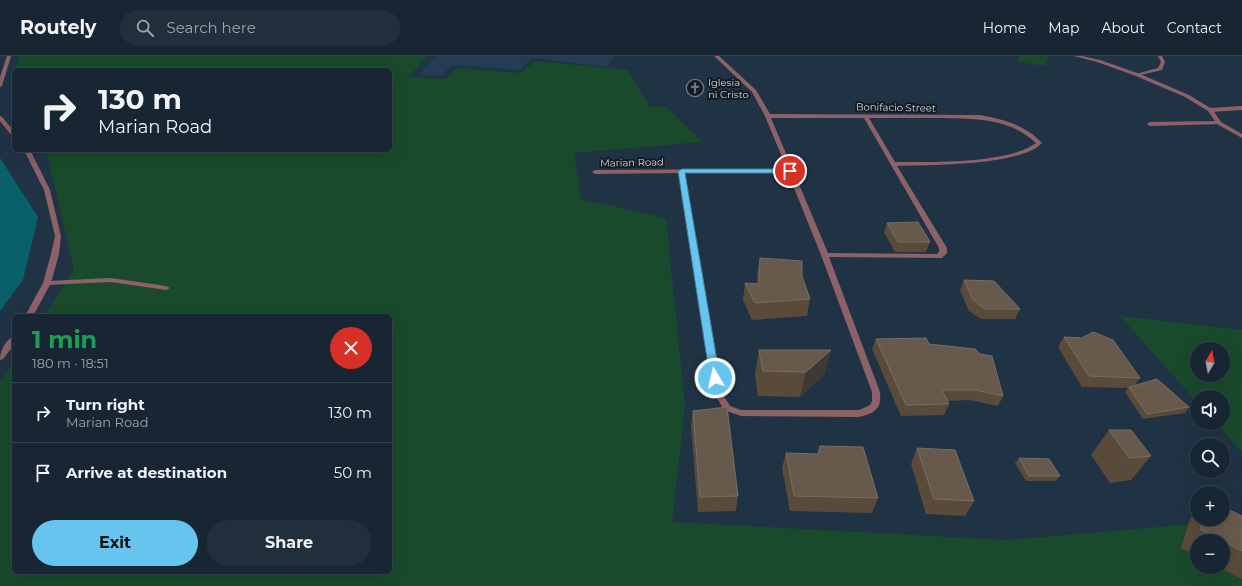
<!DOCTYPE html>
<meta charset="utf-8">
<style>
:root{--surface:#182634;--page:#212e3c;--text:#f1f3f6;--muted:#9fa5ac;--line:#36434f;--accent:#66c4ef}
body{margin:0;font-family:Montserrat,sans-serif;background:var(--page);color:var(--text);height:100vh;display:flex;flex-direction:column;font-size:15px;white-space:nowrap}
*{box-sizing:border-box;margin:0}
p{font-size:13px;color:var(--muted)}
.icon{flex:none;width:22px;height:22px;fill:none;stroke:currentColor;stroke-width:2;stroke-linecap:round;stroke-linejoin:round}
.map{position:relative;flex:1;overflow:hidden}
.details{position:absolute;left:12px;top:258px;width:380px;height:260px;display:flex;flex-direction:column;background:var(--surface);border-radius:6px;box-shadow:0 4px 16px #0002,0 0 0 1px var(--line)}
.details>*{flex:none}
.hud{position:absolute;left:12px;top:12px;width:380px;height:84px;border-radius:6px;box-shadow:0 4px 16px #0002,0 0 0 1px var(--line);background:#182634;color:var(--text);overflow:hidden}
.needle{width:26px;rotate:10deg}
.controls{position:absolute;left:1190px;top:286px;display:grid;gap:8px}
.controls a{display:grid;place-items:center;width:40px;height:40px;border-radius:50%;background:var(--surface);box-shadow:0 4px 16px #0002,0 0 0 1px var(--line);font-size:20px}
.pin{position:absolute;display:grid;place-items:center;width:34px;height:34px;color:#fff;margin:-17px;border:2px solid #fff;border-radius:50%;box-shadow:0 1px 4px #0007}
.me{position:absolute;width:44px;margin:-22px;rotate:351deg;stroke-linejoin:round;filter:drop-shadow(0 0 3px #0008)}
.turn{display:flex;align-items:center;gap:14px;height:84px;padding:0 20px;font-size:18px}
.turn .icon{width:52px;height:52px;stroke-width:2.5}
.turn b{display:block;font-size:28px;line-height:34px}
.round{display:grid;place-items:center;flex:none;width:42px;height:42px;border-radius:21px;background:var(--page)}
.headline{display:flex;align-items:center;justify-content:space-between;height:68px;padding:0 20px}
h1{font-size:24px;font-weight:700;line-height:30px;color:#1e9e55}
.cta{display:flex;gap:8px;margin-top:auto;padding:8px 20px}
.cta a{flex:1;height:46px;border-radius:24px;background:var(--accent);color:#111;font-size:16px;font-weight:700;line-height:46px;text-align:center}
.cta a+a{background:var(--page);color:var(--text)}
ul{padding:0;list-style:none}
li{display:flex;align-items:center;gap:12px;height:60px;padding:0 20px;border-top:1px solid var(--line)}
li div{flex:1}
li b{display:block;font-size:15px}
li em{font-style:normal}
header{display:flex;align-items:center;gap:24px;box-sizing:border-box;height:56px;padding:0 20px;background:var(--surface);border-bottom:1px solid var(--line)}
header strong{font-size:19px}
nav{display:flex;gap:22px;margin-inline-start:auto;font-size:14px}
.search{width:280px;height:36px;background:var(--page);display:flex;align-items:center;gap:10px;box-sizing:border-box;padding:0 14px;border-radius:22px;color:var(--muted);font-size:15px}
.map>svg:first-child{display:block}
.built{fill:#253d54}
.green{fill:#194a2c;fill-rule:evenodd}
.water{fill:#08606c}
.lines{fill:none;stroke-linecap:round;stroke-linejoin:round}
.service{fill:#8c6168;fill-rule:evenodd}
.minor{fill:#8c6168;fill-rule:evenodd}
.tertiary{fill:#8c6168;fill-rule:evenodd}
.wall{fill:#5a4a39}
.shaded-wall{fill:#3d3a36}
.building{fill:#675a4c;stroke:#776e64}
.route{fill:#66c4ef;stroke:#427f9b}
.labels{text-anchor:middle;stroke-width:4;stroke-linejoin:round;paint-order:stroke}
.far-poi-label{font-size:10px;fill:#d0dbe7;stroke:#121a22;text-anchor:start}
.far-street-label{font-size:10px;fill:#d0dbe7;stroke:#121a22}
</style>
<header>
<strong>Routely</strong>
<div class="search"><svg class="icon" aria-label="search" viewBox="0 0 24 24"><circle cx="10" cy="10" r="6"/><path d="M15 15l6 6"/></svg>Search here</div>
<nav><a>Home</a><a>Map</a><a>About</a><a>Contact</a></nav>
</header>
<div class="map">
<svg width="1242" height="530" viewBox="0 0 1242 530">
<rect width="100%" height="100%" fill="#203345"/>
<polygon class="built" points="436,0 614,0 607,11 531,2 520,14 452,9 441,20 419,19"/>
<g class="green">
<path d="M19 0H428L409 21 447 23 457 12 521 17 535 5 628 14 650 51 665 50 702 86 574 97 581 143 666 162 685 350 672 466 1007 484 1242 464V530H0V327L14 306V516H390V260H44L74 214 46 94H390V14H15ZM1197 485H1223V511H1197Z"/>
<polygon points="1020,0 1048,0 1045,10 1018,6"/>
<path d="M1120 260 1242 274V396L1216 367H1223V341H1197V346ZM1197 293H1223V319H1197Z"/>
</g>
<polygon class="water" points="0,102 38,161 23,224 0,255"/>
<g class="lines">
<g class="service">
<polygon points="1219,65 1222,67 1221,68 1150,70 1147,68 1150,66"/>
<polygon points="111,222 166,230 170,232 166,234 111,226 47,229 43,227 47,225"/>
</g>
<g class="minor">
<path d="M714 0H719L756 34 770 58 980 59C1002 63 1026 69 1042 87 1021 110 929 109 897 110L947 192V197L942 202 829 201 880 336C882 354 874 357 859 361L741 360 724 354 714 337 679 117 595 118 592 116 595 114 787 113 765 60 752 36ZM771 62H864L939 192V196L937 198 828 197ZM869 62C890 62 912 62 934 62 969 63 1008 60 1036 87 1007 108 931 106 895 106ZM685 117H788L821 199 872 336V345L870 349 859 354H741L730 350 722 337Z"/>
<polygon points="1158,0 1162,0 1165,6 1162,14 1136,20 1136,18 1158,12 1161,6"/>
<polygon points="1242,50 1242,54 1210,56 1207,54 1210,52"/>
</g>
<g class="tertiary">
<polygon points="7,0 11,0 2,30 0,31 0,21"/>
<polygon points="1074,0 1082,0 1100,4 1140,18 1189,39 1212,53 1221,66 1242,78 1242,82 1217,68 1208,55 1185,41 1136,20 1097,6"/>
<polygon points="0,60 2,61 14,75 14,81 12,80 0,65"/>
<polygon points="24,94 30,94 50,134 61,180 59,198 51,227 33,260 25,260 43,227 51,198 55,180 44,134"/>
<path d="M14 280V289L3 303 0 304C0 295 5 284 14 280Z"/>
</g>
</g>
<g class="wall">
<polygon points="887,167 930,186 926,196 895,196 884,176"/>
<polygon points="760,202 802,220 810,243 807,260 752,264 743,244 745,227 757,228 757,218"/>
<polygon points="964,224 1020,253 1015,263 981,263 969,255 960,234"/>
<polygon points="1064,281 1140,322 1135,329 1189,351 1185,357 1143,363 1125,336 1128,332 1082,331 1058,291"/>
<polygon points="876,283 929,288 1003,340 998,350 969,344 947,345 949,348 944,359 901,360 872,293"/>
<polygon points="759,294 831,294 824,319 800,341 758,340 755,319"/>
<polygon points="693,355 738,440 736,455 698,456 691,370"/>
<polygon points="1109,374 1151,400 1131,424 1110,427 1091,399"/>
<polygon points="917,392 974,445 965,460 926,458 911,408"/>
<polygon points="786,397 878,442 872,457 790,455 782,412"/>
<polygon points="1019,402 1060,420 1056,425 1026,425 1015,407"/>
<polygon points="1197,455 1197,463 1223,463 1242,460 1242,523 1218,511 1223,511 1223,485 1197,485 1197,500 1181,492 1190,463"/>
</g>
<polygon class="shaded-wall" points="831,294 824,319 800,341 806,316"/>
<g class="building">
<polygon points="918,166 930,186 898,186 887,167"/>
<polygon points="760,202 802,205 802,220 810,243 755,247 745,227 759,228"/>
<polygon points="964,224 994,225 1020,253 985,253 973,244"/>
<polygon points="1093,276 1113,284 1140,322 1089,320 1064,281 1082,282"/>
<polygon points="926,282 929,288 975,293 980,298 992,300 1003,340 975,334 942,334 949,348 906,349 876,283"/>
<polygon points="759,294 831,294 806,316 763,315"/>
<polygon points="1157,323 1189,351 1147,358 1129,331"/>
<polygon points="727,351 738,440 700,441 693,355"/>
<polygon points="1109,374 1131,374 1151,400 1129,402"/>
<polygon points="820,390 863,391 878,442 794,440 786,397 818,398"/>
<polygon points="917,392 955,394 974,445 934,443"/>
<polygon points="1019,402 1049,403 1060,420 1029,420"/>
<polygon points="1223,451 1242,460 1242,495 1200,473 1203,463 1223,463"/>
</g>
<polygon class="route" points="682,113 790,113 794,115 790,117 685,117 720,322 719,325 712,325 710,322 678,115"/>
<defs>
<symbol id="church-ring" viewBox="-11 -11 22 22"><circle r="9.5" fill="#121a22" stroke="#6b7280" stroke-width="1.5"/><path d="M-1.2-6h2.4v3.5h3.3v2.4h-3.3V6h-2.4V-.1h-3.3v-2.4h3.3Z" fill="#6b7280"/></symbol>
</defs>
<g fill-rule="evenodd">
<use href="#church-ring" x="685" y="22" width="20" height="20"/>
</g>
<g class="labels">
<g class="far-poi-label">
<text x="708" y="30">Iglesia<tspan x="708" dy="12">ni Cristo</tspan></text>
</g>
<g class="far-street-label">
<text transform="translate(896 51) rotate(1)" y="4">Bonifacio Street</text>
<text transform="translate(632 106) rotate(-1)" y="4">Marian Road</text>
</g>
</g>
</svg>
<div class="controls">
<a><svg class="needle" viewBox="-14 -14 28 28"><path d="M0-13l5 13h-10z" fill="#e53935"/><path d="M0 13l5-13h-10z" fill="#9fa5ac"/></svg></a>
<a><svg class="icon" aria-label="sound" viewBox="0 0 24 24"><path d="M4 9h4l5-4v14l-5-4H4zM17 9q2 3 0 6"/></svg></a>
<a><svg class="icon" aria-label="search" viewBox="0 0 24 24"><circle cx="10" cy="10" r="6"/><path d="M15 15l6 6"/></svg></a>
<a>+</a>
<a>−</a>
</div>
<div class="pin" style="left:790px;top:115px;background:#d93025"><svg class="icon" aria-label="arrive" viewBox="0 0 24 24"><path d="M6 21V4h12l-3 4 3 4H6"/></svg></div>
<svg class="me" style="left:715px;top:322px" viewBox="-20 -20 40 40"><circle r="17" fill="#66c4ef" stroke="#fff" stroke-width="3"/><path d="M0-11L8 9 0 5-8 9z" fill="#fff"/></svg>
<div class="hud">
<div class="turn"><svg class="icon" aria-label="right" viewBox="0 0 24 24"><path d="M7 20v-9h11M14 6l5 5-5 5"/></svg><div><b>130 m</b>Marian Road</div></div>
</div>
<section class="details">
<div class="headline"><div><h1>1 min</h1><p>180 m · 18:51</p></div><a class="round" style="background:#d93025;color:#fff"><svg class="icon" aria-label="close" viewBox="0 0 24 24"><path d="M6 6l12 12M18 6L6 18"/></svg></a></div>
<ul>
<li><svg class="icon" aria-label="right" viewBox="0 0 24 24"><path d="M7 20v-9h11M14 6l5 5-5 5"/></svg><div><b>Turn right</b><p>Marian Road</p></div><em>130 m</em></li>
<li><svg class="icon" aria-label="arrive" viewBox="0 0 24 24"><path d="M6 21V4h12l-3 4 3 4H6"/></svg><div><b>Arrive at destination</b></div><em>50 m</em></li>
</ul>
<div class="cta"><a>Exit</a><a>Share</a></div>
</section>
</div>
